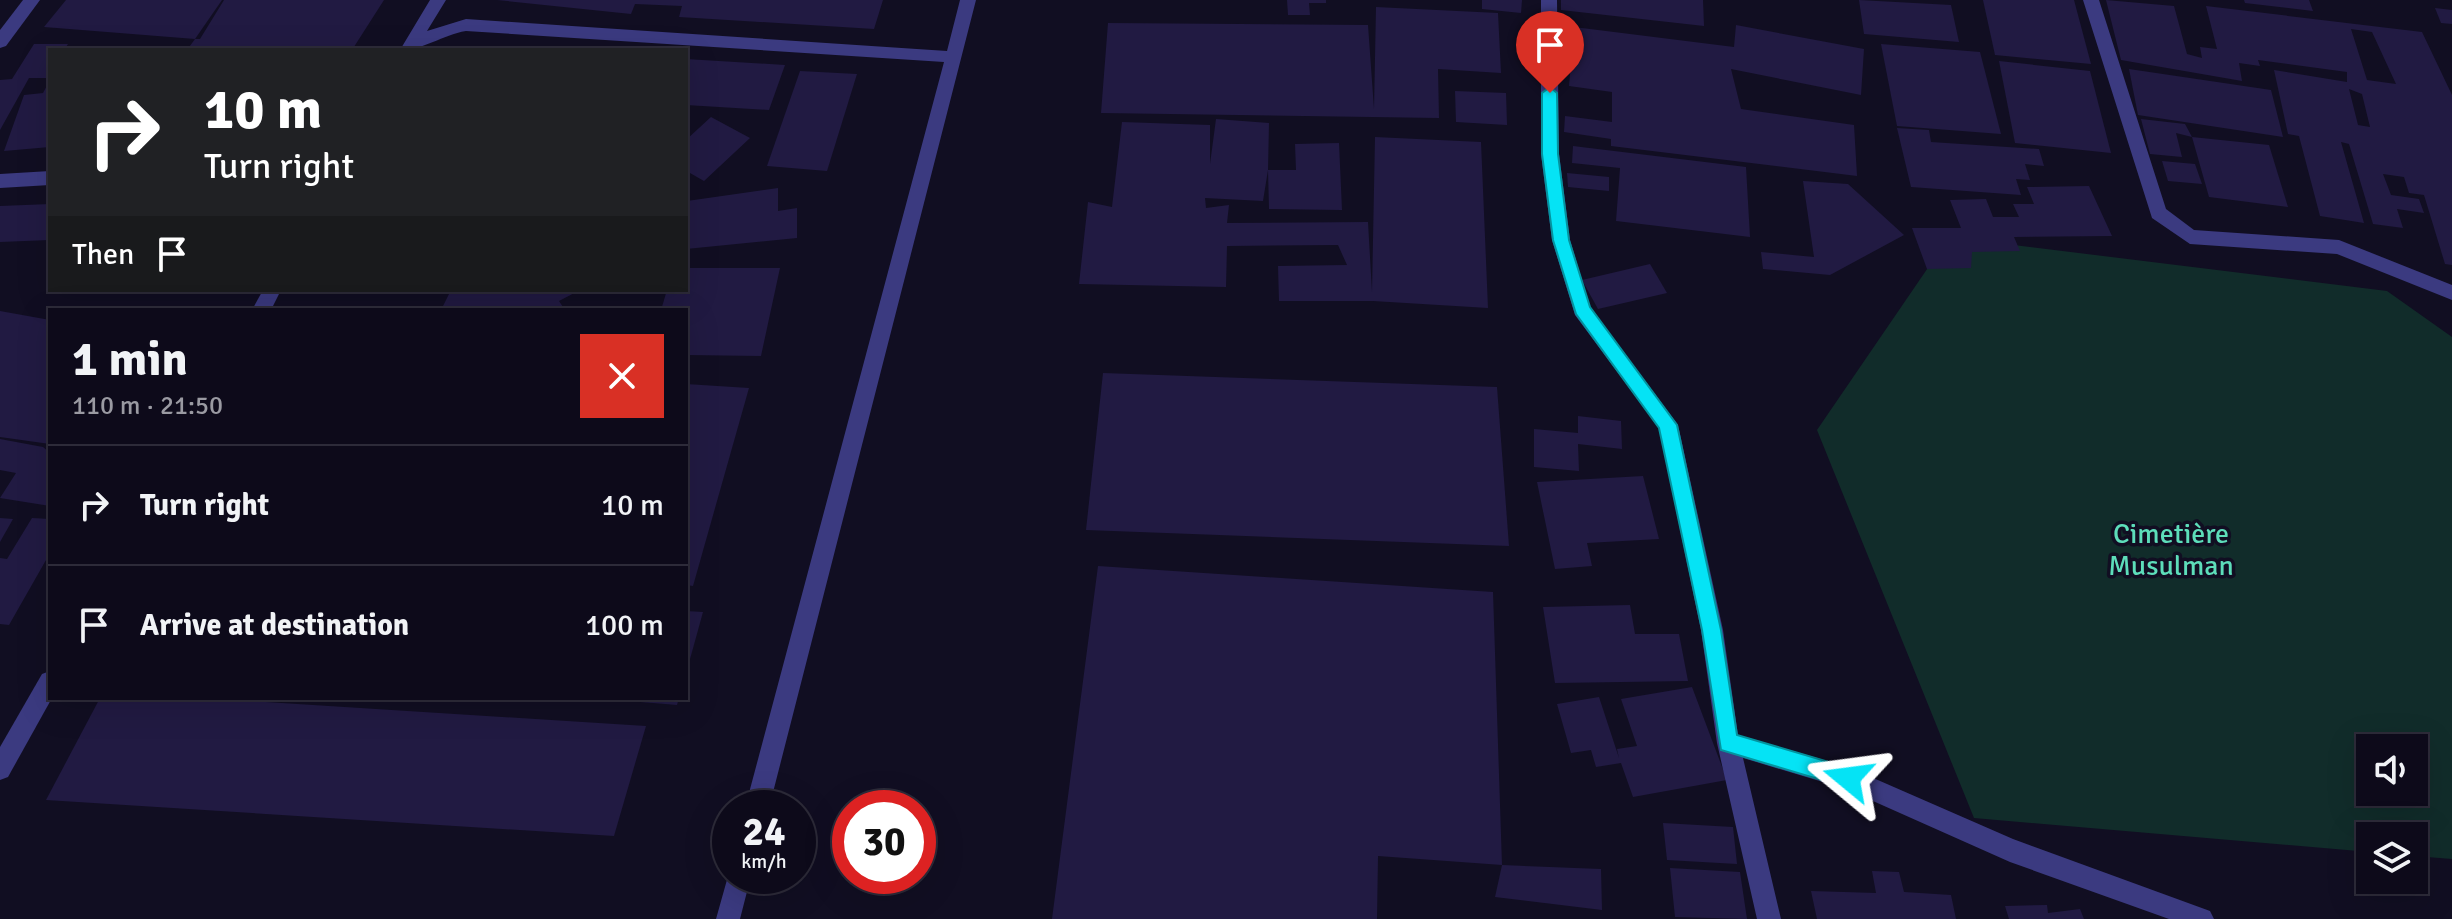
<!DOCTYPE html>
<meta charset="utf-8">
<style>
:root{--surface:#0d0a1a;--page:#1b1827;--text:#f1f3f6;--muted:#9a9aa2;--line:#2d2b39}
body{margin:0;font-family:Signika,sans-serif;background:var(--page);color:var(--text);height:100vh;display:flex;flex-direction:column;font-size:30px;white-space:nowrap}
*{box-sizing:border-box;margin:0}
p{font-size:26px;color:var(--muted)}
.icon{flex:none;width:44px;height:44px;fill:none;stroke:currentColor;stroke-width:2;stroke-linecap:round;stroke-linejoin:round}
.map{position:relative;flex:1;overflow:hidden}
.drawer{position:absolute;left:48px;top:308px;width:640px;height:392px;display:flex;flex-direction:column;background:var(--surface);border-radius:0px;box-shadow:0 8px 32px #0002,0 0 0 2px var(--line)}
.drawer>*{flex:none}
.hud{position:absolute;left:48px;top:48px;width:640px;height:244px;border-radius:0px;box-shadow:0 8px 32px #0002,0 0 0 2px var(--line);background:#202124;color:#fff;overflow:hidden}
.tools{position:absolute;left:2356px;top:734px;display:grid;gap:16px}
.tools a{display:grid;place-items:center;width:72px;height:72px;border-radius:0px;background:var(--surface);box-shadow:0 8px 32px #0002,0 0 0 2px var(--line);font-size:40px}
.speed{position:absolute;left:712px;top:790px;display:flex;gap:16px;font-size:40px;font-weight:700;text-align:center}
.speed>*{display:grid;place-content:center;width:104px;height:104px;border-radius:50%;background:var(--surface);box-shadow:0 8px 32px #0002,0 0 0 2px var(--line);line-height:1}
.speed small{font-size:20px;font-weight:400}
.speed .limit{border:12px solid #d22;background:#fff;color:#111}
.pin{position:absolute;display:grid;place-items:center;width:68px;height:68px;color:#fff;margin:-82px -34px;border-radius:50% 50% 50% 0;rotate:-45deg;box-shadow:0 0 8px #0007}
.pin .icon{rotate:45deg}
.me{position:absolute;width:88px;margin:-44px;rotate:286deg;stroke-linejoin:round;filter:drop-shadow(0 0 6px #0008)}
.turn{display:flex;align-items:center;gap:28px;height:168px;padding:0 24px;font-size:36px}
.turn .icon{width:104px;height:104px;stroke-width:2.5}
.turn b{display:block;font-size:56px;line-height:68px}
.then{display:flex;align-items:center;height:76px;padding:0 24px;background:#0003;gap:16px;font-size:30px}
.round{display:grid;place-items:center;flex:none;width:84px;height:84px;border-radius:0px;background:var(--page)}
.headline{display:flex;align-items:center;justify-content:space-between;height:136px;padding:0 24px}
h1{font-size:48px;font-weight:700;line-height:60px}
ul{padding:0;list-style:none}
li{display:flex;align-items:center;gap:24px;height:120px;padding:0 24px;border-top:2px solid var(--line)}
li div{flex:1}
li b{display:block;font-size:30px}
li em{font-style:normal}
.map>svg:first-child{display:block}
.green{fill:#112c2a;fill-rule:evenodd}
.building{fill:#211a42;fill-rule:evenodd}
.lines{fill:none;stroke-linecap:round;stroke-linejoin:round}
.minor{fill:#3b3a80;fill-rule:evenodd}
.route{fill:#05e3f5;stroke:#03949f;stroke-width:2}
.labels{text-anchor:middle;stroke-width:7;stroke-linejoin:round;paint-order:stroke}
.park-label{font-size:28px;fill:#5dddba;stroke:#110e22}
</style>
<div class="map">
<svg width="2452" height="919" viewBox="0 0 2452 919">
<rect width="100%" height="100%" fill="#110e22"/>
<path class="green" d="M1949 237 2387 291 2452 337V859L2414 856V836H2370V852L1974 818 1817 430ZM2370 748H2414V792H2370Z"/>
<g class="building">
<polygon points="66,0 222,0 195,39 44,27"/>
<polygon points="224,0 384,0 352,50 187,50 195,39 200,39"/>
<polygon points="497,0 883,0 874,29 679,17 682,6 635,4 631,14"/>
<polygon points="1287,0 1326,0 1326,3 1309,3 1310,15 1288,15"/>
<polygon points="1482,0 1522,0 1521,13 1482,9"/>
<polygon points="1561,0 1703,0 1704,26 1561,10"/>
<polygon points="1859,0 1951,5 1959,42 1864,34"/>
<polygon points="1983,0 2074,0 2091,64 1995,55"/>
<path d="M2106 0 2174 6 2187 54 2202 58 2200 47 2217 49 2206 6 2422 32 2452 95V265L2445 264 2424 195 2409 193 2404 177 2383 174 2391 195 2419 199 2424 213 2397 209 2403 228 2373 224 2349 144 2341 142 2364 223 2320 216 2299 136 2288 134 2274 70 2347 82V72L2258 60 2260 66 2239 63 2242 81 2121 60ZM2351 29 2372 32 2396 84 2367 80ZM2349 89 2362 94 2370 127 2358 125Z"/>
<polygon points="2244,0 2309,0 2313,11 2245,3"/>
<polygon points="1376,7 1498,13 1501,73 1438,69 1439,118 1101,113 1108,23 1368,25 1374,109"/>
<polygon points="2435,8 2452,10 2452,24 2441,23"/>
<polygon points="1736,25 1864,49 1861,95 1731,69 1741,109 1854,125 1857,176 1611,146 1611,139 1564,132 1565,116 1612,122 1612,92 1569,86 1574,27 1734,47"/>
<polygon points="34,44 68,44 64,50 50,50 48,78 29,78 0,130 0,80 12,79"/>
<polygon points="1881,44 1980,52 2001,134 1897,126"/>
<polygon points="686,59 785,65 769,110 686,105"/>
<polygon points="1999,61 2090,71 2111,153 2015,143"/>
<polygon points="2129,69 2271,90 2283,137 2138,115"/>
<polygon points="800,71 857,74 827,171 767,166"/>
<polygon points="50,80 50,147 4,151 24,95 43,93"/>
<polygon points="1455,91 1506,93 1507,125 1456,122"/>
<polygon points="711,117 750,138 704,181 690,173 686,182 686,140"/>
<polygon points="1216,119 1269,123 1268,170 1296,170 1295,144 1339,143 1342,210 1269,209 1268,170 1263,201 1205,198 1206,208 1229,205 1227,223 1368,222 1372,292 1375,137 1481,142 1488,308 1373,301 1279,301 1278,266 1347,265 1338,245 1227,246 1226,287 1079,284 1088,202 1112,207 1122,122 1210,125 1210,164"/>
<polygon points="2141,119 2185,124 2192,137 2176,133 2182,157 2150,154"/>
<polygon points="1897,128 1929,130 1931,142 2039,149 2044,166 2025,164 2030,180 2016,179 2021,195 1911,187"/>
<polygon points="2192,137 2269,145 2288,207 2209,197"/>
<polygon points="1573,146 1746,167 1750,237 1616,221 1620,168 1572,163"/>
<polygon points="2162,161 2195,164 2202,184 2168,181"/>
<polygon points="1567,173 1609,177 1609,191 1568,187"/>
<polygon points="1803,181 1848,184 1904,235 1830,275 1763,269 1761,252 1814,257"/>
<polygon points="2089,186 2112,236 2014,237 2020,251 1972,252 1971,268 1927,269 1912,228 1961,228 1950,200 1986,199 1993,217 2019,217 2013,204 2034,204 2027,187"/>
<polygon points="778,188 778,211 797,208 797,238 686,249 687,201"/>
<polygon points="50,204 50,240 0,242 0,206"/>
<polygon points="1650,264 1667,293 1598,309 1582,280"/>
<polygon points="686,268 780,268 761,356 686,355 686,310 661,310 667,290 686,290"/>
<polygon points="451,290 580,290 559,301 565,310 441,310"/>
<polygon points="0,311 50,320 50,444 0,437"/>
<polygon points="1103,373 1497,387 1509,546 1086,530"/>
<polygon points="686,384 749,388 693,586 686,585"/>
<polygon points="1578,416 1621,421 1622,449 1578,444 1579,471 1534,467 1534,429 1578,433"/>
<polygon points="0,439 43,447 50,453 50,506 0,498 16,473 0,470"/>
<polygon points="1643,476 1659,539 1587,543 1592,566 1555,569 1537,482"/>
<polygon points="0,518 13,519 0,542"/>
<polygon points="32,518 50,519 50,553 9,625 0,624 0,558 7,559"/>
<polygon points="1098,566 1493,592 1502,865 1378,856 1377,919 1052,919"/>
<polygon points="1630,605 1635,634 1679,634 1688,681 1555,683 1543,607"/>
<polygon points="686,611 703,612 687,670 686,670"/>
<polygon points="1692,687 1727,780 1633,797 1621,763 1596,767 1591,750 1571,753 1557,704 1599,697 1619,758 1617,749 1637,746 1621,699"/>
<polygon points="100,698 204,698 646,726 614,836 46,800"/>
<polygon points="592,698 679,698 677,705"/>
<polygon points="1663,823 1733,827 1737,864 1667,860"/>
<polygon points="1502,865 1601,869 1602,910 1495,897"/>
<polygon points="1670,868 1740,872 1747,919 1675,917"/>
<polygon points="1872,871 1899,872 1904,892 1951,895 1956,919 1817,919 1811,891 1876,893"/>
<polygon points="2047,905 2048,913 2080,909 2084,919 2009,919 2005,906"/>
</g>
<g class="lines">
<g class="minor">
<polygon points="23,0 40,0 6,46 0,48 0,30"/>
<path d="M430 0H446L427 31 466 19 947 51 960 0H976L769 808H745L944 62 466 31C442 35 424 50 400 50Z"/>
<polygon points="1541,0 1557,0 1559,154 1570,240 1590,307 1678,425 1723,630 1738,735 1848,767 2013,839 2210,911 2214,919 2169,919 2010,862 1846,789 1743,758 1781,919 1757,919 1717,743 1701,630 1659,428 1575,315 1552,240 1541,154"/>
<polygon points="2083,0 2099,0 2166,209 2194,230 2339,240 2452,285 2452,300 2337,254 2190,244 2152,218"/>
<polygon points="50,171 50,185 0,188 0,174"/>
<polygon points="263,290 281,290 271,310 252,310"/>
<polygon points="50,671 52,698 8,777 0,780 0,747 42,674"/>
<polygon points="730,869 730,876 751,876 740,919 716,919"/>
</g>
</g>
<polygon class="route" points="1550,87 1557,93 1558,154 1569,240 1590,307 1677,425 1721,630 1737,735 1856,770 1859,778 1856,785 1848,788 1721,750 1702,630 1659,428 1576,314 1553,240 1542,154 1542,93"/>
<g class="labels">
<g class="park-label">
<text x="2171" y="543">Cimetière<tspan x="2171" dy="32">Musulman</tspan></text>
</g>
</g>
</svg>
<div class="tools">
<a><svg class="icon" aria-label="sound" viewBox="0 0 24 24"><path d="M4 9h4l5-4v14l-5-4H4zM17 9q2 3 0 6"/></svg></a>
<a><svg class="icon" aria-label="layers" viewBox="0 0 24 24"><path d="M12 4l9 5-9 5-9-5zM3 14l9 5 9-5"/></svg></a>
</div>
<div class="speed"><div>24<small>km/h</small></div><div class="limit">30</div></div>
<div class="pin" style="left:1550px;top:93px;background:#d93025"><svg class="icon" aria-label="arrive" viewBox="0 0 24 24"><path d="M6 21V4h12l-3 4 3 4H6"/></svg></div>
<svg class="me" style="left:1848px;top:778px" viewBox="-20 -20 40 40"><path d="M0-17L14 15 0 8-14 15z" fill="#05e3f5" stroke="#fff" stroke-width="4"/></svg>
<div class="hud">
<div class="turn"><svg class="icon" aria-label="right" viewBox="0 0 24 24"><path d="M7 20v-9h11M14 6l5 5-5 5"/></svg><div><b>10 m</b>Turn right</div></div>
<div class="then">Then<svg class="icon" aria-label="arrive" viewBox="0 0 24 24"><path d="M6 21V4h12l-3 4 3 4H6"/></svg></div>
</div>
<section class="drawer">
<div class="headline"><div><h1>1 min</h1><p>110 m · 21:50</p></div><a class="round" style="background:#d93025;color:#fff"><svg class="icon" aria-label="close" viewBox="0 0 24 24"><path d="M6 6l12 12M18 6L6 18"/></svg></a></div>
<ul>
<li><svg class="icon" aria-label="right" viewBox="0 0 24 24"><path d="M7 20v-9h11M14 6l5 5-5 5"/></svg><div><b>Turn right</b></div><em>10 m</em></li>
<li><svg class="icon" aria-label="arrive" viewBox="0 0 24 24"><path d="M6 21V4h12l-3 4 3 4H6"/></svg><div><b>Arrive at destination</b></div><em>100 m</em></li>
</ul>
</section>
</div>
